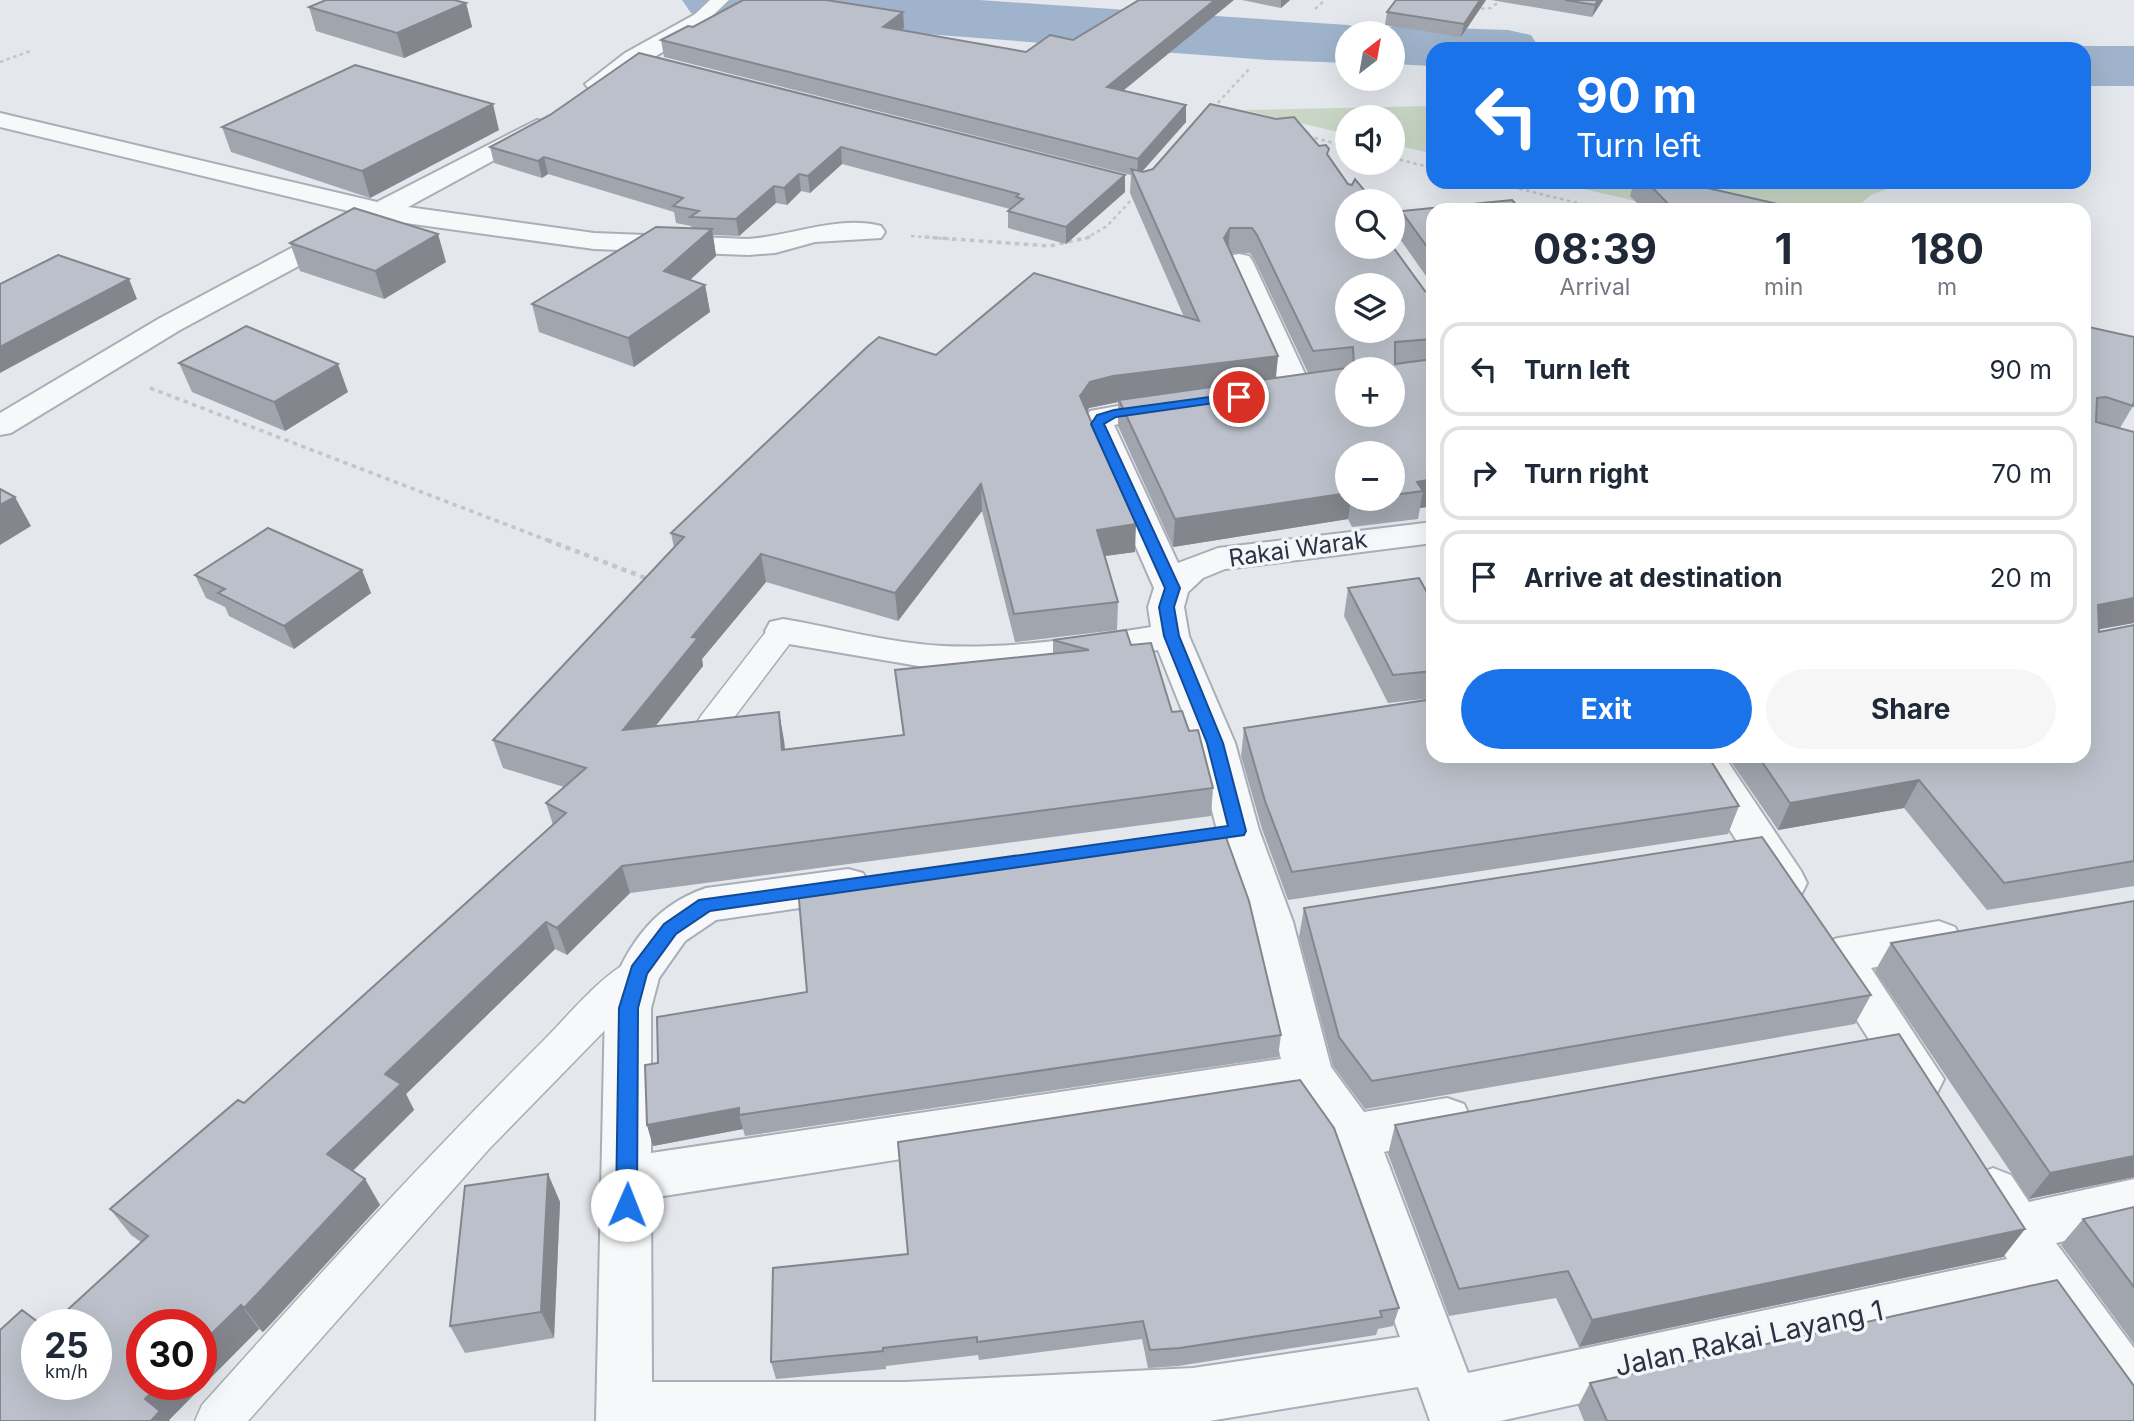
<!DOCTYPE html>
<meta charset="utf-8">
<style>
:root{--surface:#fff;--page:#f6f6f7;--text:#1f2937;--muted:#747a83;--line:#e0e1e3;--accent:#1a73e8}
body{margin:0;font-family:Inter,sans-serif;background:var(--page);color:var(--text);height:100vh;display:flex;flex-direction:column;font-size:26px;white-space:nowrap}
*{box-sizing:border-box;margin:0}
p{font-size:23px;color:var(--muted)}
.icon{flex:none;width:38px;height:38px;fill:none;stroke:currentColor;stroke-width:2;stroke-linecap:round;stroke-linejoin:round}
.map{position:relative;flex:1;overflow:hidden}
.side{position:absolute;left:1426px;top:203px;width:665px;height:560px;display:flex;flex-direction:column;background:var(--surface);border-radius:21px;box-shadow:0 7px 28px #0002}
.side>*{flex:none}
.banner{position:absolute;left:1426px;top:42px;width:665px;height:147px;border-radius:21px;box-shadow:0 7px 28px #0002;background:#1a73e8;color:#fff;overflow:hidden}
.needle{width:46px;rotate:31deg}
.tools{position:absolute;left:1335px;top:21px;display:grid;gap:14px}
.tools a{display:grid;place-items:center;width:70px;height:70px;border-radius:50%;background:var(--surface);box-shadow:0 7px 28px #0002;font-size:35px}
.speed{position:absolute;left:21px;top:1309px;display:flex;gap:14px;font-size:35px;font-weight:700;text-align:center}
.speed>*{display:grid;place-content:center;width:91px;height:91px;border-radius:50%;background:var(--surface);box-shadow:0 7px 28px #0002;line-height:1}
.speed small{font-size:18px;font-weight:400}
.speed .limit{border:10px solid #d22;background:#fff;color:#111}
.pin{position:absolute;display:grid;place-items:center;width:60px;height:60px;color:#fff;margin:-30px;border:4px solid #fff;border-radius:50%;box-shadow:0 2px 7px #0007}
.me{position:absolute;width:77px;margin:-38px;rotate:1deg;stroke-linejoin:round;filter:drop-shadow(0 0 5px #0008)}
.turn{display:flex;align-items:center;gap:24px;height:147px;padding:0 35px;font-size:32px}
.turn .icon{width:91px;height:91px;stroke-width:2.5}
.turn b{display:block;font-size:49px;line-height:60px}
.eta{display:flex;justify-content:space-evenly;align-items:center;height:119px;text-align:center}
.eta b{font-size:42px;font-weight:700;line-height:49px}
.primary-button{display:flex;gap:14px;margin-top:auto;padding:14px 35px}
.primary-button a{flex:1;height:80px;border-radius:42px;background:var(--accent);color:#fff;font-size:28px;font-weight:700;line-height:80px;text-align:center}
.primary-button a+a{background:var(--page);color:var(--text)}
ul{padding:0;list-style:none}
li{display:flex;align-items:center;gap:21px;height:94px;margin:0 14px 10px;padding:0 21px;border:4px solid var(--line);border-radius:21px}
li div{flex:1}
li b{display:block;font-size:26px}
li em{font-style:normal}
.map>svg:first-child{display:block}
.green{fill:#c9d6c5}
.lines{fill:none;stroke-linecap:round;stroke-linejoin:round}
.river{fill:#9fb4cc;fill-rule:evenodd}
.lane-casing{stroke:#a9aeb7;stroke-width:3}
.street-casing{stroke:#a9aeb7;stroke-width:4}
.path-far2{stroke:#c2c5cb;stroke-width:2.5;stroke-dasharray:3.5 3.5;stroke-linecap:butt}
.path-far1{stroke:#c2c5cb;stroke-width:3.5;stroke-dasharray:4.5 4.5;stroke-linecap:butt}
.path{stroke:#c2c5cb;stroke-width:4.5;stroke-dasharray:5 5;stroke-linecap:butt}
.lane{fill:#f7f8fa;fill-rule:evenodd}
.street{fill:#f7f8fa;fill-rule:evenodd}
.wall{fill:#a1a5ae;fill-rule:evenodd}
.shaded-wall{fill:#83868d}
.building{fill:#bbc0ca;stroke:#83868d;stroke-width:2;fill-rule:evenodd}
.route{fill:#1a73e8;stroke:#114b97;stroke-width:2}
.labels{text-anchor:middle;stroke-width:7;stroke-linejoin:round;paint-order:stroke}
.street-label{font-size:24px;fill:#2b3445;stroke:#f4f6f9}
.near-street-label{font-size:28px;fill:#2b3445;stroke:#f4f6f9}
</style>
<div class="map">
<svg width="2134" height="1421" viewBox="0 0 2134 1421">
<rect width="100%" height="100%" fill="#e4e7ec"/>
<g class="green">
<polygon points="1433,106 1433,154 1393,144 1393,117 1348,117 1347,134 1244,110"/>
<polygon points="1554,182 1906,182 1871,195 1854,210 1674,210"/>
</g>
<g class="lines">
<g class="river">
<polygon points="682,0 979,0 1348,25 1371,31 1393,26 1508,30 1531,35 1540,49 1433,49 1433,66 1393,64 1393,33 1348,33 1348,63 1268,60 713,18 691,13"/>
<polygon points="2084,46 2134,46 2134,86 2084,86 2084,49 2072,49"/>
</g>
<defs>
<g id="lane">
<polygon points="710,0 729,0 707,21 695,21 692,17"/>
<polygon points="783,621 794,624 798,631 794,638 723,732 712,735 701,732 696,724 701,716 772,624"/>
<path d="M637 958 650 962 655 973 650 984 489 1149 248 1421H195L202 1405C313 1281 425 1158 543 1041 567 1017 606 969 637 958Z"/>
</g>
<g id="street">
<polygon points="701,11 712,17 709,22 605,89 589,89 585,84 625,53"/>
<path d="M0 113 377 202 537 120 546 122 549 127 546 132 408 207 594 233 748 239C792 236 837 215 881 226L885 232 881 238 815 242 775 253 748 255 594 249 384 220 180 330 11 433 0 435V413L160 318 357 213 0 127Z"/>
<polygon points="1239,254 1249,256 1253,262 1312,389 1308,396 1297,398 1286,396 1282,389 1225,262 1229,256"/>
<path d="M1168 397 1179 399 1184 406 1179 413 1114 425 1178 563 1218 548 1433 522V543L1225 569 1203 578 1188 592 1184 607 1189 636 1235 743 1259 830 1293 922 1331 1067 1364 1112 1447 1098 1464 1104 1471 1119 1464 1134 1384 1152 1468 1373 2007 1259 1968 1191 1975 1175 1993 1168 2011 1175 2029 1202 2134 1179V1225L2056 1243 2134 1348V1420L2114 1412 2036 1302 1500 1421H1430L1418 1387 1209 1421H596L605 1008C621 954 649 907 706 888L848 869 863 873 869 885 863 897 848 901 716 920 685 941 659 978 651 1008V1153L1281 1059 1249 922 1217 830 1195 743 1158 650 1029 668 942 670 783 643 770 640 765 631 770 622 783 619C836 628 889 643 942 646 1012 649 1082 638 1151 627L1148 607 1154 588 1082 424 1090 411ZM1298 1097 1332 1146 1400 1337 1193 1368 906 1382H652L651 1198Z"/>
<polygon points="1683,756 1724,756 1801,871 1807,883 1801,895 1786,899 1771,895"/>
<polygon points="1939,921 1955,927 1961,939 1955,951 1871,968 1944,1079 1937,1093 1920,1099 1903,1093 1816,956 1822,943 1838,938"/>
</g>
</defs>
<use href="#lane" class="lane-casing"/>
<use href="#street" class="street-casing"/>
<g class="path-far2">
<polyline points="1315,9 1325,0"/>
<polyline points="1474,9 1491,8 1501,0"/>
<polyline points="0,62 33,50"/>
<polyline points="1213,108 1250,68"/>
<polyline points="1308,136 1348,147"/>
<polyline points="1393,158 1433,168"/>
<polyline points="1492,182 1606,210"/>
<polyline points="911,236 950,239"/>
<polyline points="1085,239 1107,226 1135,196"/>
</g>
<g class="path-far1">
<polyline points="925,237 1050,246 1090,237"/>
<polyline points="150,388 552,542"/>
</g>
<polyline class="path" points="547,540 648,579"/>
<use href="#lane" class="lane"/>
<use href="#street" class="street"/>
</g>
<g class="wall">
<polygon points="1242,0 1290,0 1281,8"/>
<polygon points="1396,0 1486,0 1461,37 1385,25 1387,12"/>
<polygon points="1491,0 1603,0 1592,17"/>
<polygon points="466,3 472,27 404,58 316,31 309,7"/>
<path d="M903 12 904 28 901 30 1124 90 1186 122 1142 172 1328 156 1348 201 1425 291 1433 293V506L1420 508 1418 519 1352 527 1348 519 1173 547 1118 426V402L1089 408 1087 412 1135 552 1105 556 1118 602 1117 630 1015 642 982 511 898 621 766 582 702 659 703 666 655 727 784 740 785 749 903 735 895 670 1053 654V640L1131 645 1172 712 1189 731 1213 788 1211 816 630 893 567 955 555 949 406 1094 414 1110 353 1171 365 1179 380 1205 273 1322 263 1332 259 1329 169 1420 170 1421H0L37 1384 141 1242 131 1235 110 1209 244 1103 553 825 546 803 564 787 503 768 493 740 674 548 671 533 936 355 1184 317 1130 193 1131 175 664 57 661 40 693 27ZM1231 253H1250L1255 261 1308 373 1276 378 1278 356ZM1348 453H1393V499H1348Z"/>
<polygon points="550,115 1125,175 1125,192 1066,244 1008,228 1008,211 1010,209 842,164 810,193 801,191 787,205 776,203 739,236 713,235 716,256 690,280 705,285 710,312 634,367 539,332 532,304 692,228 691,226 676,223 674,212 548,174 542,178 494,163 490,147"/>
<polygon points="222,127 499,130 370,198 231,152"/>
<polygon points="1634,182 1647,182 1804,210 1644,210 1630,196"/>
<polygon points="1433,210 1433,286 1400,239 1393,238 1393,212"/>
<polygon points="290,243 446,262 384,299 300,271"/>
<polygon points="2084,326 2133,406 2120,428 2134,432 2134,623 2098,629 2099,632 2134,625 2134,886 1987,910 1904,808 1778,830 1727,756 2084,756"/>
<polygon points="179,363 348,392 285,431 192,392"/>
<polygon points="362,570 371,593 294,649 229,616 225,607 206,598 195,575"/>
<polygon points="1348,588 1433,603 1433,698 1388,703 1344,616"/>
<polygon points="1244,728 1739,806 1728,834 1288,900 1262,829 1241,756"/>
<polygon points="2134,901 2134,1177 2029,1199 1875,971 1891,943"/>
<polygon points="1304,908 1871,995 1855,1024 1365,1109 1333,1066 1299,937"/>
<polygon points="1281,1035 1278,1057 745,1136 743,1129 653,1146 647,1125"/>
<polygon points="1395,1125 2025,1229 2003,1257 1579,1347 1556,1298 1449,1316 1388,1154"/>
<polygon points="548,1174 560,1202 554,1338 465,1353 450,1326"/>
<polygon points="2134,1207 2134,1344 2061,1245 2083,1219"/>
<polygon points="773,1268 1399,1308 1393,1326 1378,1329 1376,1335 1178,1366 1148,1368 1142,1339 979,1360 978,1355 886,1366 886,1369 776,1379 771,1362"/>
<polygon points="1590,1383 2134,1421 1584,1421 1578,1406"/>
</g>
<g class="shaded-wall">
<polygon points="1215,0 1234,0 1107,104 1107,87"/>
<polygon points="1281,0 1290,0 1281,8"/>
<polygon points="1480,0 1486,0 1461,37 1464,24"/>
<polygon points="1598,0 1603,0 1592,17 1595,5"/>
<polygon points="466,3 472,27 404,58 397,33"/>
<polygon points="903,12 904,28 885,44 883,27"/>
<polygon points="493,104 499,130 370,198 362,171"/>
<polygon points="1186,105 1186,122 1137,177 1138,159"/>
<polygon points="841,147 842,164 810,193 808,176"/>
<polygon points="544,157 548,174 542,178 538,161"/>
<polygon points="799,174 801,191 787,205 784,188"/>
<polygon points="1125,175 1125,192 1066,244 1066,227"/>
<polygon points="774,186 776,203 739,236 736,219"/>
<polygon points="1230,228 1228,253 1224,238"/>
<polygon points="712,229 716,256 669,299 664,271"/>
<polygon points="438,234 446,262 384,299 375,271"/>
<polygon points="129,279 137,299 0,373 0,347"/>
<polygon points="705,285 710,312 634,367 628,338"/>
<polygon points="1278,356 1275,382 1119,400 1118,402 1089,408 1080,423 1080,396 1090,382 1113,376"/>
<polygon points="338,364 348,392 285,431 274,402"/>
<polygon points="1433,479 1433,506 1420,508 1423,491 1417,482"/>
<polygon points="981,484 982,511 898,621 895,593"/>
<polygon points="1348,493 1348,499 1351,499 1348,519 1173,547 1175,519"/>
<polygon points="15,497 31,526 0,545 0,505"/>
<polygon points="1136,524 1135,552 1097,557 1097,530"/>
<polygon points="761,554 766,582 702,659 703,666 630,758 623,730 692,637"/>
<polygon points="362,570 371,593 294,649 284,626"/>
<polygon points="2134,598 2134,623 2084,632 2098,605"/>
<polygon points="779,712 784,740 787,778 782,750"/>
<polygon points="1919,780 1904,808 1778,830 1790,803"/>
<polygon points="622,866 630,893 567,955 557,928"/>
<polygon points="546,922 555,949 406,1094 414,1110 343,1180 327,1154 385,1074"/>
<polygon points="739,1108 739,1115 743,1129 653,1146 647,1125"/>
<polygon points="2134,1156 2134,1177 2029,1199 2050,1173"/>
<polygon points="548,1174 560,1202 554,1338 541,1312"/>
<polygon points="365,1179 380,1205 263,1332 244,1308"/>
<polygon points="2025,1229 2003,1257 1579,1347 1592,1320"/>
<polygon points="241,1305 259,1329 169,1420 170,1421 151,1421 145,1399 160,1384 201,1384 201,1344"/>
</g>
<g class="building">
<polygon points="326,0 454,0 466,3 397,33 309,7"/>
<polygon points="743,0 826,0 903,12 883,27 1026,52 1050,35 1073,40 1139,0 1215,0 1107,87 1186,105 1138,159 661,40 688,26 693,27"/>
<polygon points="1396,0 1480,0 1464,24 1387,12"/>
<polygon points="1565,0 1598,0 1595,5"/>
<polygon points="639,53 1125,175 1066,227 1008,211 1023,199 1016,197 1019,194 841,147 808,176 799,174 784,188 774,186 736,219 690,217 699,211 673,206 683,198 544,157 538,161 490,147 550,115"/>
<polygon points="355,65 493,104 362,171 222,127"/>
<path d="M1210 104 1276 119 1294 117 1319 146 1326 145 1329 149 1327 154 1348 184 1352 185 1355 179 1373 201H1348V247H1393L1425 291 1433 293V339L1395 342V364L1433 359V479L1417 482 1423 491 1393 495V453H1348V493L1175 519 1119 400 1354 367 1353 347 1313 351 1257 235 1252 228H1230L1224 238 1278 356 1113 376 1090 382 1080 396 1136 524 1097 530 1118 602 1014 614 981 484 895 593 761 554 692 637 698 638 623 730 779 712 782 750 904 735 895 670 1089 650 1053 640 1126 630 1131 645 1151 643 1172 712 1182 711 1189 731 1198 730 1213 788 622 866 557 928 546 922 385 1074 401 1084 327 1154 365 1179 244 1308 241 1305 201 1344V1325H142V1384H160L145 1399 160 1411 151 1421H0V1330L22 1310 42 1325H37V1384H96V1325H51L148 1236 110 1209 238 1100 244 1103 566 813 546 803 586 768 493 740 684 537 671 533 867 347 879 337 936 355 1034 273 1199 321 1131 169 1143 172 1153 169ZM1348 285H1393V331H1348ZM1348 369H1393V415H1348Z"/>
<polygon points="1647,182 1681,182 1804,210 1674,210"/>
<polygon points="1512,200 1521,210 1433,210 1433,255 1404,215 1395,213 1394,219 1393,220 1393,212"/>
<polygon points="354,208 438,234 375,271 290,243"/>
<polygon points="656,227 712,229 664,271 705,285 628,338 532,304"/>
<polygon points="58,255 129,279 0,347 0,284"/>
<polygon points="246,326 338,364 274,402 179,363"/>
<polygon points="2084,326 2134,337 2134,401 2133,406 2106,397 2097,398 2096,422 2134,432 2134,598 2098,605 2099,632 2134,625 2134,861 2004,883 1919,780 1790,803 1758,756 2084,756"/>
<polygon points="0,489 15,497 0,505"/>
<polygon points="268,528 362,570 284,626 218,593 225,589 195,575"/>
<polygon points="1419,578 1433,603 1433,671 1393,675 1348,588"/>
<polygon points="1433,699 1433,756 1708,756 1739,806 1292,872 1265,801 1244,728"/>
<polygon points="1223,829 1249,901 1281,1035 739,1115 739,1108 647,1125 645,1065 658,1063 657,1017 807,992 798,888"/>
<polygon points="1762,837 1871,995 1372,1081 1339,1037 1304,908"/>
<polygon points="2134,901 2134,1156 2050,1173 1891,943"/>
<polygon points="1899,1034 2025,1229 1592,1320 1568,1271 1459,1289 1395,1125"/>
<polygon points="1300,1080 1334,1128 1399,1308 1380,1311 1382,1317 1180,1348 1150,1350 1143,1321 977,1342 977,1337 883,1348 883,1351 771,1362 773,1268 908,1254 898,1142"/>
<polygon points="548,1174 541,1312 450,1326 465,1186"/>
<polygon points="2134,1207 2134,1287 2083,1219"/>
<polygon points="2057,1280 2134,1386 2134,1421 1607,1421 1590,1383"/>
</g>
<polygon class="route" points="1239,393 1243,394 1243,399 1116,417 1104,424 1180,588 1174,607 1179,636 1223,743 1246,831 1244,835 710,911 676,934 647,974 638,1008 637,1205 634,1212 627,1214 619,1212 616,1205 619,1008 632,966 664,924 699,900 1228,826 1207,743 1164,636 1159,607 1165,588 1091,424 1097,415 1114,410"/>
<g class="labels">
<g class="street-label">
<text transform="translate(1298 549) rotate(-8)" y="8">Rakai Warak</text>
</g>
<g class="near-street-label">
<text transform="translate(1749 1338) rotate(-12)" y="10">Jalan Rakai Layang 1</text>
</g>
</g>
</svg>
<div class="tools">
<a><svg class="needle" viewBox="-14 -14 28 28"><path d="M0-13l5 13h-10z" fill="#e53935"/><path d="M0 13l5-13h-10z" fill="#747a83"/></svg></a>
<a><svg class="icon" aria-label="sound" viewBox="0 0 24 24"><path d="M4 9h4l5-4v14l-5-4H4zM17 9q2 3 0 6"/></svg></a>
<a><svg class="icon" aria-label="search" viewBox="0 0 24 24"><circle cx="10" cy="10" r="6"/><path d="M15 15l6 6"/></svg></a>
<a><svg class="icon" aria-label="layers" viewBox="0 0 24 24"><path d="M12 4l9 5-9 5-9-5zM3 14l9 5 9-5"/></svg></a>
<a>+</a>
<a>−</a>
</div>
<div class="speed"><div>25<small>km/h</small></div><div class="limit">30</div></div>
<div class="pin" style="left:1239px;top:397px;background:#d93025"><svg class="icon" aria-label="arrive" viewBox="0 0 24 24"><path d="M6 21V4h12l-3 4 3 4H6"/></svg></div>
<svg class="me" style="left:627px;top:1205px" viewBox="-20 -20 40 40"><circle r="19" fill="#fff"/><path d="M0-13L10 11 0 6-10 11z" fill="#1a73e8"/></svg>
<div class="banner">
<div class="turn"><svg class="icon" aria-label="left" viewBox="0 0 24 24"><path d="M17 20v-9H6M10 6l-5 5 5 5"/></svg><div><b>90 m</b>Turn left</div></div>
</div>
<section class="side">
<div class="eta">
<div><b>08:39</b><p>Arrival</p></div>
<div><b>1</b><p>min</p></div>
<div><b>180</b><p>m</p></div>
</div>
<ul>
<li><svg class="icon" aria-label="left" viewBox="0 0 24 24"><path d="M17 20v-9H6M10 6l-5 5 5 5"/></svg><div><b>Turn left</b></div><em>90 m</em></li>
<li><svg class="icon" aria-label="right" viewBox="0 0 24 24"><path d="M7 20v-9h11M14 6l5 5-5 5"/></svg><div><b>Turn right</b></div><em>70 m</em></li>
<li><svg class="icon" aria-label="arrive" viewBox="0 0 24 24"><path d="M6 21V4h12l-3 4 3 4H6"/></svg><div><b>Arrive at destination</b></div><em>20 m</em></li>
</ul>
<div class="primary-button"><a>Exit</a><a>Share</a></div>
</section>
</div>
